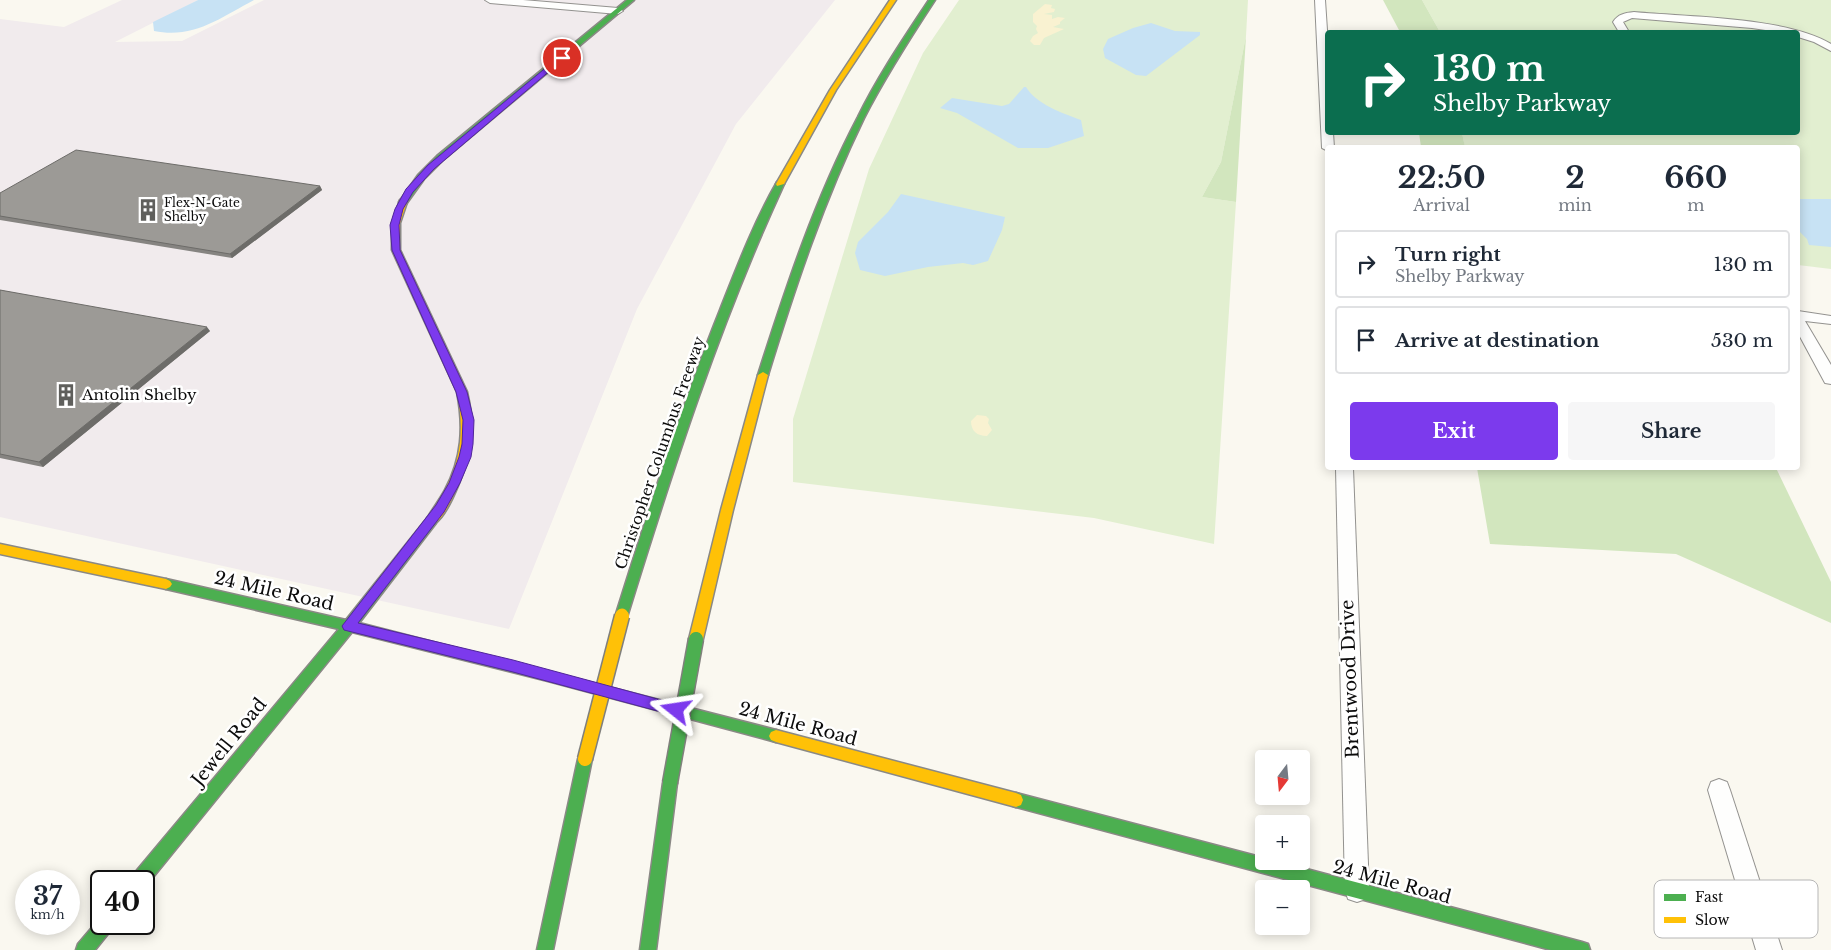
<!DOCTYPE html>
<meta charset="utf-8">
<style>
:root{--surface:#fff;--page:#f6f6f7;--text:#1f2937;--muted:#747a83;--line:#e0e1e3;--accent:#7c3aed}
body{margin:0;font-family:"Libre Baskerville",serif;background:var(--page);color:var(--text);height:100vh;display:flex;flex-direction:column;font-size:19px;white-space:nowrap}
*{box-sizing:border-box;margin:0}
p{font-size:16px;color:var(--muted)}
.icon{flex:none;width:28px;height:28px;fill:none;stroke:currentColor;stroke-width:2;stroke-linecap:round;stroke-linejoin:round}
.map{position:relative;flex:1;overflow:hidden}
.details{position:absolute;left:1325px;top:145px;width:475px;height:325px;display:flex;flex-direction:column;background:var(--surface);border-radius:5px;box-shadow:0 2px 12px #0003}
.details>*{flex:none}
.banner{position:absolute;left:1325px;top:30px;width:475px;height:105px;border-radius:5px;box-shadow:0 2px 12px #0003;background:#0b6e4f;color:#fff;overflow:hidden}
.needle{width:32px;rotate:196deg}
.buttons{position:absolute;left:1255px;top:750px;display:grid;gap:10px}
.buttons a{display:grid;place-items:center;width:55px;height:55px;border-radius:5px;background:var(--surface);box-shadow:0 2px 12px #0003;font-size:25px}
.speed{position:absolute;left:15px;top:870px;display:flex;gap:10px;font-size:25px;font-weight:700;text-align:center}
.speed>*{display:grid;place-content:center;width:65px;height:65px;border-radius:50%;background:var(--surface);box-shadow:0 2px 12px #0003;line-height:1}
.speed small{font-size:12px;font-weight:400}
.speed .limit{border:2px solid #111;border-radius:8px;background:#fff;color:#111}
.pin{position:absolute;display:grid;place-items:center;width:42px;height:42px;color:#fff;margin:-21px;border:2px solid #fff;border-radius:50%;box-shadow:0 1px 5px #0007}
.me{position:absolute;width:55px;margin:-28px;rotate:285deg;stroke-linejoin:round;filter:drop-shadow(0 0 4px #0008)}
.turn{display:flex;align-items:center;gap:18px;height:105px;padding:0 25px;font-size:22px}
.turn .icon{width:65px;height:65px;stroke-width:2.5}
.turn b{display:block;font-size:35px;line-height:42px}
.eta{display:flex;justify-content:space-evenly;align-items:center;height:85px;text-align:center}
.eta b{font-size:30px;font-weight:800;line-height:35px}
.primary-button{display:flex;gap:10px;margin-top:auto;padding:10px 25px}
.primary-button a{flex:1;height:58px;border-radius:5px;background:var(--accent);color:#fff;font-size:20px;font-weight:800;line-height:58px;text-align:center}
.primary-button a+a{background:var(--page);color:var(--text)}
ul{padding:0;list-style:none}
li{display:flex;align-items:center;gap:15px;height:68px;margin:0 10px 8px;padding:0 15px;border:2px solid var(--line);border-radius:5px}
li div{flex:1}
li b{display:block;font-size:19px}
li em{font-style:normal}
.map>svg:first-child{display:block}
.industrial{fill:#f1ebed}
.green{fill:#e2efd0}
.forest{fill:#d2e6be}
.sand{fill:#f9f2d1}
.water{fill:#c7e2f4}
.lines{fill:none;stroke-linecap:round;stroke-linejoin:round}
.street-casing{stroke:#93928f;stroke-width:2}
.fast-casing{stroke:#8a8985;stroke-width:3}
.slow-casing{stroke:#8a8985;stroke-width:3}
.street{fill:#fefefd;fill-rule:evenodd}
.fast{fill:#4caf50;fill-rule:evenodd}
.slow{fill:#ffc107;fill-rule:evenodd}
.fast-bridge-casing{stroke:#80807c;stroke-width:17;stroke-linecap:butt}
.slow-bridge-far1-casing{stroke:#80807c;stroke-width:14;stroke-linecap:butt}
.slow-bridge-casing{stroke:#80807c;stroke-width:17;stroke-linecap:butt}
.fast-bridge{stroke:#4caf50;stroke-width:14}
.slow-bridge-far1{stroke:#ffc107;stroke-width:11}
.slow-bridge{stroke:#ffc107;stroke-width:14}
.wall{fill:#868481}
.shaded-wall{fill:#6d6c69}
.building{fill:#9c9a96;stroke:#6d6c69}
.route{fill:#7c3aed;stroke:#51269a}
.labels{text-anchor:middle;stroke-width:5;stroke-linejoin:round;paint-order:stroke}
.far-poi-label{font-size:12px;fill:#0c0c0c;stroke:#fff;text-anchor:start}
.poi-label{font-size:15px;fill:#0c0c0c;stroke:#fff;text-anchor:start}
.street-label{font-size:15px;fill:#0c0c0c;stroke:#fff}
.near-street-label{font-size:18px;fill:#0c0c0c;stroke:#fff}
.key{fill:#fff;stroke:#b6b6b6;stroke-width:1}
.key-label{font-size:14px;fill:#0c0c0c}
</style>
<div class="map">
<svg width="1831" height="950" viewBox="0 0 1831 950">
<rect width="100%" height="100%" fill="#faf8f0"/>
<polygon class="industrial" points="122,0 198,0 115,42 182,41 264,0 835,0 736,124 637,309 509,629 0,517 0,19 64,27"/>
<g class="green">
<polygon points="959,0 1248,0 1246,36 1221,162 1202,197 1236,202 1214,544 1094,518 793,482 793,419 869,169 923,53"/>
<polygon points="1422,0 1831,0 1831,269 1798,265 1798,148 1465,148 1462,133 1798,132 1798,32 1440,32"/>
</g>
<g class="forest">
<polygon points="1383,0 1422,0 1440,32 1400,32"/>
<polygon points="1246,36 1236,202 1202,197 1221,162"/>
<polygon points="1419,133 1462,133 1465,147 1421,147"/>
<polygon points="1477,468 1776,468 1831,582 1831,623 1676,554 1490,544"/>
</g>
<g class="sand">
<polygon points="1045,4 1052,5 1051,8 1055,9 1054,12 1044,14 1052,15 1052,19 1058,17 1065,18 1060,22 1060,24 1053,27 1064,29 1044,38 1040,45 1034,45 1030,41 1033,36 1038,33 1036,29 1037,26 1033,22 1033,14"/>
<path d="M977 415 986 416 989 419 988 423 992 430 987 436C977 436 971 431 971 421Z"/>
</g>
<g class="water">
<path d="M198 0H254C220 18 194 39 154 31L153 22Z"/>
<polygon points="1151,23 1175,31 1200,32 1200,35 1146,76 1136,75 1105,58 1103,49 1108,39 1133,28"/>
<path d="M1024 87H1026C1036 104 1062 113 1081 120L1084 136 1048 148H1018L957 113 940 108 952 98 1002 106 1009 104Z"/>
<polygon points="901,194 1005,217 1002,230 988,261 973,265 963,263 928,267 885,276 860,270 855,253 858,242 888,212"/>
<polygon points="1798,199 1831,199 1831,247 1809,245 1807,239 1798,230"/>
</g>
<g class="lines">
<defs>
<g id="street">
<polygon points="485,0 523,0 618,8 623,11 618,14 490,3"/>
<polygon points="1315,0 1325,0 1328,45 1328,132 1333,132 1334,148 1328,148 1328,151 1322,148"/>
<path d="M1634 12C1687 17 1787 17 1831 44V51L1814 42 1798 37V32H1779L1752 28 1632 18 1623 22 1629 32H1619L1613 22C1618 14 1625 13 1634 12Z"/>
<polygon points="1798,311 1831,316 1831,324 1805,321 1831,365 1831,384 1825,383 1798,333"/>
<polygon points="1336,468 1353,468 1369,890 1366,899 1357,902 1348,899 1345,890"/>
<polygon points="1719,779 1727,782 1730,790 1782,950 1756,950 1708,790 1711,782"/>
</g>
<g id="fast">
<polygon points="627,0 634,0 443,160 424,179 406,204 400,204 399,202 418,175 437,156"/>
<path d="M929 0H935C910 38 885 77 864 118 824 200 795 287 768 375L763 378 759 377 758 375C786 287 815 199 858 117 878 76 904 38 929 0Z"/>
<path d="M777 182 784 184C720 323 673 468 628 614L627 618 622 619 617 618 616 614C648 512 680 410 720 310 737 267 754 222 777 182Z"/>
<polygon points="432,516 436,517 438,520 436,523 359,623 776,730 781,732 783,736 781,740 776,742 548,681 352,632 145,887 144,881 131,881 133,875 339,629 166,589 162,587 160,584 162,581 166,579 346,620 428,517"/>
<polygon points="585,752 590,754 592,759 553,950 537,950 578,759 580,754"/>
<polygon points="670,776 675,778 677,783 656,950 640,950 663,783 665,778"/>
<polygon points="1016,793 1264,858 1264,861 1276,861 1582,942 1588,944 1590,950 1551,950 1016,807 1011,805 1009,800 1011,795"/>
<polygon points="101,917 101,924 113,924 111,930 95,950 76,950 78,944"/>
</g>
<g id="slow">
<polygon points="890,0 896,0 836,90 784,184 777,186 776,184 830,90"/>
<path d="M400 200 407 202 400 223V250L467 392C471 409 473 425 471 442 470 459 449 515 435 523 432 525 431 524 428 523L426 520C432 510 439 501 445 490 462 458 464 427 457 392L392 250V223Z"/>
<polygon points="763,372 768,375 733,510 703,639 701,643 696,644 691,643 689,639 721,510 758,375"/>
<polygon points="0,544 166,579 170,581 172,584 170,587 166,589 0,554"/>
<polygon points="776,730 1016,793 1021,795 1023,800 1021,805 1016,807 776,742 771,740 769,736 771,732"/>
</g>
</defs>
<use href="#street" class="street-casing"/>
<use href="#fast" class="fast-casing"/>
<use href="#slow" class="slow-casing"/>
<use href="#street" class="street"/>
<use href="#fast" class="fast"/>
<use href="#slow" class="slow"/>
<defs>
<polyline id="fast-bridge" points="670,783 696,639"/>
<polyline id="slow-bridge-far1" points="621,617 622,614"/>
<polyline id="slow-bridge" points="585,759 622,616"/>
</defs>
<use href="#fast-bridge" class="fast-bridge-casing"/>
<use href="#slow-bridge-far1" class="slow-bridge-far1-casing"/>
<use href="#slow-bridge" class="slow-bridge-casing"/>
<use href="#fast-bridge" class="fast-bridge"/>
<use href="#slow-bridge-far1" class="slow-bridge-far1"/>
<use href="#slow-bridge" class="slow-bridge"/>
</g>
<g class="wall">
<polygon points="320,186 322,190 232,258 0,220 0,193"/>
<polygon points="0,290 210,331 43,467 0,458"/>
</g>
<g class="shaded-wall">
<polygon points="320,186 322,190 232,258 230,254"/>
<polygon points="207,327 210,331 43,467 39,462"/>
</g>
<g class="building">
<polygon points="76,150 320,186 230,254 0,216 0,193"/>
<polygon points="0,290 207,327 39,462 0,454"/>
</g>
<polygon class="route" points="560,56 565,58 434,169 413,192 403,209 399,225 400,250 467,392 474,420 473,444 471,457 460,483 444,512 358,623 513,660 676,704 681,705 683,710 681,714 676,716 513,672 348,631 344,630 342,626 436,505 449,483 459,457 462,444 463,420 456,392 392,250 390,225 395,209 406,189 428,165"/>
<defs>
<symbol id="building-bare" viewBox="-9 -9 18 18"><path d="M-4-6H4V6H1V3H-1V6H-4ZM-2.5-4.3h1.7v1.8h-1.7ZM.8-4.3h1.7v1.8H.8ZM-2.5-1h1.7V.8h-1.7ZM.8-1h1.7V.8H.8Z" fill="#5f5f5c" stroke="#fff" stroke-width="2.5" paint-order="stroke"/></symbol>
</defs>
<g fill-rule="evenodd">
<use href="#building-bare" x="132" y="194" width="32" height="32"/>
<use href="#building-bare" x="50" y="379" width="32" height="32"/>
</g>
<g class="labels">
<g class="far-poi-label">
<text x="164" y="207">Flex-N-Gate<tspan x="164" dy="14">Shelby</tspan></text>
</g>
<g class="poi-label">
<text x="82" y="400">Antolin Shelby</text>
</g>
<g class="street-label">
<text transform="translate(660 453) rotate(-71)" y="5">Christopher Columbus Freeway</text>
</g>
<g class="near-street-label">
<text transform="translate(274 591) rotate(13)" y="6">24 Mile Road</text>
<text transform="translate(1350 679) rotate(-92)" y="6">Brentwood Drive</text>
<text transform="translate(798 724) rotate(15)" y="6">24 Mile Road</text>
<text transform="translate(229 742) rotate(-51)" y="6">Jewell Road</text>
<text transform="translate(1392 882) rotate(15)" y="6">24 Mile Road</text>
</g>
</g>
<rect x="1654" y="880" width="164" height="58" rx="8" class="key"/>
<rect x="1664" y="894" width="22" height="7" fill="#4caf50"/>
<rect x="1664" y="917" width="22" height="6" fill="#ffc107"/>
<g class="key-label">
<text x="1695" y="902">Fast</text>
<text x="1695" y="925">Slow</text>
</g>
</svg>
<div class="buttons">
<a><svg class="needle" viewBox="-14 -14 28 28"><path d="M0-13l5 13h-10z" fill="#e53935"/><path d="M0 13l5-13h-10z" fill="#747a83"/></svg></a>
<a>+</a>
<a>−</a>
</div>
<div class="speed"><div>37<small>km/h</small></div><div class="limit">40</div></div>
<div class="pin" style="left:562px;top:58px;background:#d93025"><svg class="icon" aria-label="arrive" viewBox="0 0 24 24"><path d="M6 21V4h12l-3 4 3 4H6"/></svg></div>
<svg class="me" style="left:676px;top:710px" viewBox="-20 -20 40 40"><path d="M0-17L14 15 0 8-14 15z" fill="#7c3aed" stroke="#fff" stroke-width="4"/></svg>
<div class="banner">
<div class="turn"><svg class="icon" aria-label="right" viewBox="0 0 24 24"><path d="M7 20v-9h11M14 6l5 5-5 5"/></svg><div><b>130 m</b>Shelby Parkway</div></div>
</div>
<section class="details">
<div class="eta">
<div><b>22:50</b><p>Arrival</p></div>
<div><b>2</b><p>min</p></div>
<div><b>660</b><p>m</p></div>
</div>
<ul>
<li><svg class="icon" aria-label="right" viewBox="0 0 24 24"><path d="M7 20v-9h11M14 6l5 5-5 5"/></svg><div><b>Turn right</b><p>Shelby Parkway</p></div><em>130 m</em></li>
<li><svg class="icon" aria-label="arrive" viewBox="0 0 24 24"><path d="M6 21V4h12l-3 4 3 4H6"/></svg><div><b>Arrive at destination</b></div><em>530 m</em></li>
</ul>
<div class="primary-button"><a>Exit</a><a>Share</a></div>
</section>
</div>
